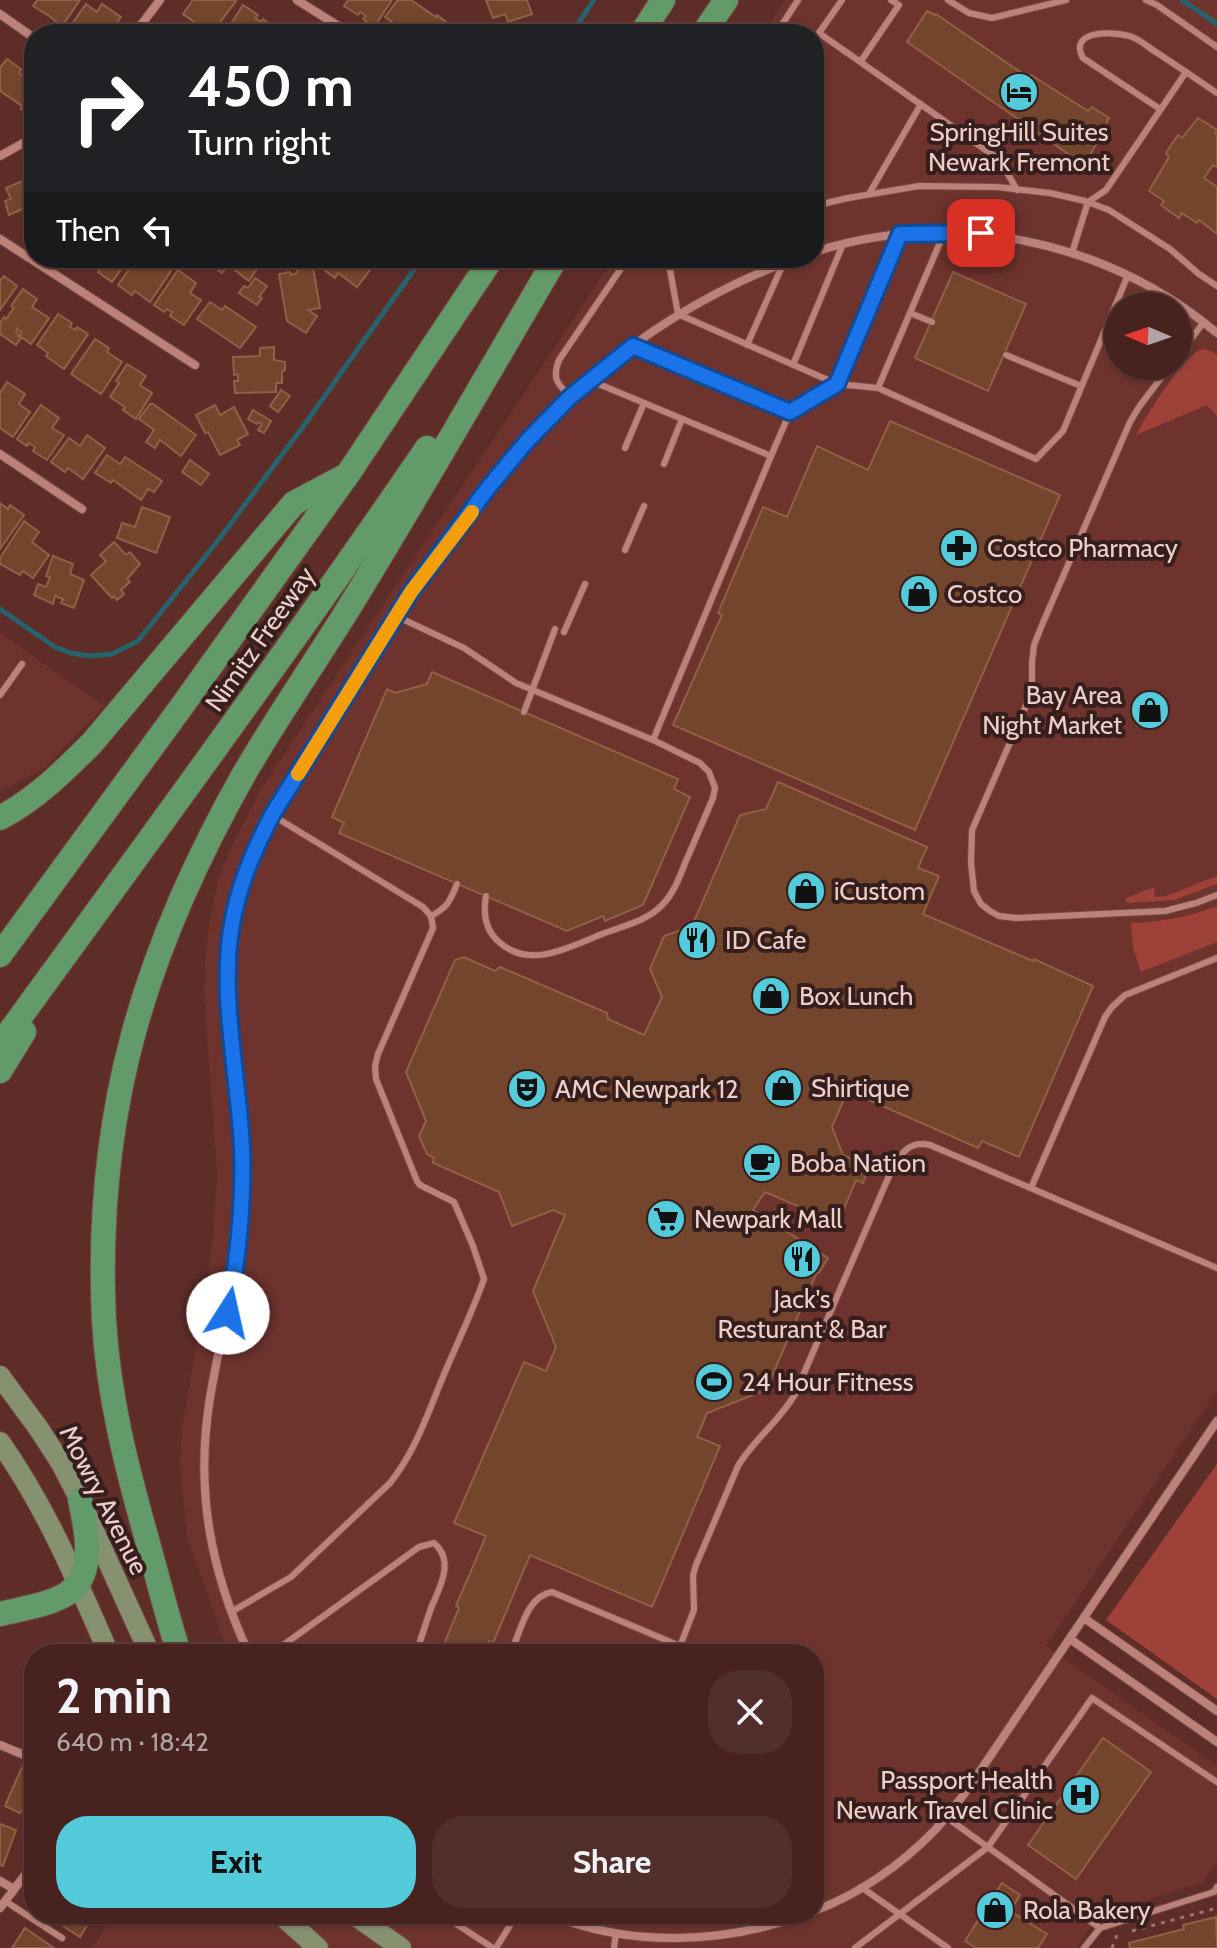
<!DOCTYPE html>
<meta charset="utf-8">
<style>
:root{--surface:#47221e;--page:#512f2b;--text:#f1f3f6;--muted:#b0a4a4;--line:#5f3f3c;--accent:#53cbdb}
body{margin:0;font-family:Cabin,sans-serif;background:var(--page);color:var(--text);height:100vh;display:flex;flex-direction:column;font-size:30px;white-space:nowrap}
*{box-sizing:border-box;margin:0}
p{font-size:26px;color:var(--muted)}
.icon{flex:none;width:44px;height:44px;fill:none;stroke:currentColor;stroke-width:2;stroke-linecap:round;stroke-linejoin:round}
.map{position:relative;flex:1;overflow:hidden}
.panel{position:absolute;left:24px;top:1644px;width:800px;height:280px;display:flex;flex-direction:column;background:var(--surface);border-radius:32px;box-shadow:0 2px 6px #0004,0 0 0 2px var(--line)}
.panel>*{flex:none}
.guide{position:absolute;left:24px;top:24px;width:800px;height:244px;border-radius:32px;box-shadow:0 2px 6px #0004,0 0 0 2px var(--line);background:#202124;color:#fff;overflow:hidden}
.needle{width:52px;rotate:272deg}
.buttons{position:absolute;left:1104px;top:292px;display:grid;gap:16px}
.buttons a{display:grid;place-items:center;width:88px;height:88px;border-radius:50%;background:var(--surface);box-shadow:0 2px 6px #0004,0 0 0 2px var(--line);font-size:40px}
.pin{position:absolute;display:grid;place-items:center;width:68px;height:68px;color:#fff;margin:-34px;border-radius:16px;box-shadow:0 4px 12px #0006}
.me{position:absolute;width:88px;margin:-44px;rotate:10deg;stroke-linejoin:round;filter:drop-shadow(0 0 6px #0008)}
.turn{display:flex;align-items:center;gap:28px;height:168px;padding:0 32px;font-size:36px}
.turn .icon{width:104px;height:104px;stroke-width:2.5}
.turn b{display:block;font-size:56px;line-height:68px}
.then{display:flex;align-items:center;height:76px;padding:0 32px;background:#0003;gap:16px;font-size:30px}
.round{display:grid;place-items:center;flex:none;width:84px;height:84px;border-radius:32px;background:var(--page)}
.head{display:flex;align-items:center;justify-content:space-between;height:136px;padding:0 32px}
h1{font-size:48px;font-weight:800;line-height:60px}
.primary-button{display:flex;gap:16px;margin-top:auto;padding:16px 32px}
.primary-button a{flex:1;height:92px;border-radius:32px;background:var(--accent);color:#111;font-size:32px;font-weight:800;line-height:92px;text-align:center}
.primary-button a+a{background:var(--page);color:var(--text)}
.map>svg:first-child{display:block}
.built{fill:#6e332d;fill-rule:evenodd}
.green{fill:#9d4139}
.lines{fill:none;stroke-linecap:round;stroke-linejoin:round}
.stream{stroke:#26636c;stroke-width:5}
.building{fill:#73452c;stroke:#916047;stroke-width:2}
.service-casing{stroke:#764b47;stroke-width:8}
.minor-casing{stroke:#764b47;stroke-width:10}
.primary-casing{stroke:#764b47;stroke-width:22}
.motorway-casing{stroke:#764b47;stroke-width:26}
.path{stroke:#9f7570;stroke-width:3;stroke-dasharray:4 6;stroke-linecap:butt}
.service{stroke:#bc827a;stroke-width:6}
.minor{stroke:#bc827a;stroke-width:8}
.primary{stroke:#869170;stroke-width:20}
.motorway{stroke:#629b69;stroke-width:24}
.route-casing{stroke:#114b97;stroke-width:20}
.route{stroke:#1a73e8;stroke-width:14}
.slow{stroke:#f59e0b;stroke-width:14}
.labels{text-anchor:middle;stroke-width:8;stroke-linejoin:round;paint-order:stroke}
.poi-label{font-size:26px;fill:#eecec9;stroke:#351e1b;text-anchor:start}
.street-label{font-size:26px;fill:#eecec9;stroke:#351e1b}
</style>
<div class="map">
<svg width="1217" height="1948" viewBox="0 0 1217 1948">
<rect width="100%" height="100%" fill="#5f2d28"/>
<g class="built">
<path d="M785 0H1217V1391L1046 1646 1217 1766V1862L1203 1882 1098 1916 1076 1948H92L116 1914H814V1654H229L187 1537 180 1463 182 1427 205 1296 213 1235 217 1173 204 996 205 959 209 926 218 881 227 857 260 790 614 258H814V34H763ZM1118 306H1178V366H1118Z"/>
<polygon points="0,633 104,706 47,766 0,792"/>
</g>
<g class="green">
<path d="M1202 349 1211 351 1217 355V416L1207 405 1136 435C1146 416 1184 355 1202 349Z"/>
<polygon points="1217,876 1217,884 1174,900 1129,903 1125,901 1126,898 1154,887 1155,897 1166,896"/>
<path d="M1217 906V942L1141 972 1133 948 1131 923C1162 922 1188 917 1217 906Z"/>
<polygon points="1217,1464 1217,1699 1106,1620"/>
</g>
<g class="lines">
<g class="stream">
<polyline points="1182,0 1217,24"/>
<polyline points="571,34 594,0"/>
<polyline points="0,609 55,647 71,653 89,656 112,654 138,641 220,538 305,424 422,258"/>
</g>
</g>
<g class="building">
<polygon points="37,0 80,0 62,26 49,16 33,6"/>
<polygon points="193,0 235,0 236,1 211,34 183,14"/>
<polygon points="348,0 392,0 374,27 363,19 366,16 360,12 358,15 344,6"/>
<polygon points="399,0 411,0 436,17 437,15 446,22 438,34 416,34 402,25 400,28 385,17 397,1"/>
<polygon points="486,0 527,0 532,14 508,22 505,14 493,18"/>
<polygon points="86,4 97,12 102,4 121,17 109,34 72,34 67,31"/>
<polygon points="243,5 258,15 255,18 261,22 263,19 273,26 268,34 233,34 227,30"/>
<polygon points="927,11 935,15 936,14 1029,78 1031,75 1088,111 1092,107 1109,118 1102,131 1104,131 1084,165 907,42"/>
<polygon points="7,59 21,69 19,73 33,82 34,112 31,116 21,109 22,106 0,91 0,68"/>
<polygon points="1198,118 1217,130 1215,133 1217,134 1217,167 1213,165 1204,178 1217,187 1217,234 1199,220 1197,223 1182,213 1179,218 1161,205 1164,201 1149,191 1169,157 1166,153 1178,135 1182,138"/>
<polygon points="34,176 34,204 9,215 5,201 11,199 6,188"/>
<polygon points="85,258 129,258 112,282 98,272 101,269 95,265 93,268 83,261"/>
<polygon points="218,258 264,258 249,281 228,265 222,273 212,266"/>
<polygon points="325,258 374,258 375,259 368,268 370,270 357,287 338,273 335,278 319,266"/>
<polygon points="154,259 171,271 150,302 135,291 132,295 118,285 135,261 147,269"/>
<polygon points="313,267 320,308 308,310 317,316 306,333 287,321 279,274 290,272 291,275 297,273 297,270"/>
<polygon points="178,270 196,283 190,293 201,300 184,325 170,316 172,312 167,309 164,312 154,305"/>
<polygon points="953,272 1026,304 988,391 915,358"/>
<polygon points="4,276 17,286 0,310 0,279 1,280"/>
<polygon points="255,278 267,286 259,297 262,298 257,305 239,293 244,286 248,288"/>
<polygon points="23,289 37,299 32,307 49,318 31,344 20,336 22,333 17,329 16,332 20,335 18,336 21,338 16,345 0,334 0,323 4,317 6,319 14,308 11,306"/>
<polygon points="210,302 222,310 225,306 256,327 240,348 197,319"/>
<polygon points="58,314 72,323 70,327 75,330 77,327 88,334 64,369 46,356 48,353 37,345"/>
<polygon points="95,339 109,348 107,352 122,362 101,394 71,374"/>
<polygon points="274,347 274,360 285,362 285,370 282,371 282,383 276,383 276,392 235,393 234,381 238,381 238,374 234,375 233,357 260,356 260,348"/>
<polygon points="127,364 146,376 140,385 152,393 136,419 123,410 125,407 110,397 119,383 116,381"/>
<polygon points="7,382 25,394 19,404 30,412 13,437 0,428 0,393"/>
<polygon points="281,390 290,396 278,412 270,406"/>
<polygon points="150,404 153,404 196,435 181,456 160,440 155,448 146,442 154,430 139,419"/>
<polygon points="41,405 59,418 52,428 64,435 47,460 33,451 35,447 29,443 27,446 17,439"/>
<polygon points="215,405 220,415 234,407 248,434 237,440 240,445 220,455 208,432 205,433 196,415"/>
<polygon points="253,410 271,421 264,433 258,430 262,424 259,422 257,424 248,419"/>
<polygon points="890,421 1060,495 915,830 673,725 722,615 718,613 763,507 787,517 817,446 868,470"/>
<polygon points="87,435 105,448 83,479 68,468 65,472 51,462 69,438 80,446"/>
<polygon points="107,455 120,464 125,457 162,481 154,492 148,489 141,500 113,480 111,483 95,473"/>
<polygon points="190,460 209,474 201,485 182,472"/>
<polygon points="0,503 8,509 10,505 24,515 0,549"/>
<polygon points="142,507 170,517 156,553 117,538 122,523 135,527"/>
<polygon points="24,521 39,532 32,542 49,555 33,578 23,571 20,575 0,564 0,558"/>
<polygon points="114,542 126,555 130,552 140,564 127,579 130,582 121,590 124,594 117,600 114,596 112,598 91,575 106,561 100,555"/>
<polygon points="53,556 73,564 70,574 84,580 74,608 61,603 63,599 55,596 53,604 34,595 38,584 46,587 50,577 46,576"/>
<polygon points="432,672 678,779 674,789 690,797 643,905 605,921 603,916 567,931 339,833 344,823 332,817 387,689 395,693 427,684"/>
<polygon points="778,782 927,847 918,868 939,876 923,914 1033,961 1034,959 1093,986 1019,1157 982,1141 978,1148 862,1097 870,1077 850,1085 832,1127 843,1155 869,1167 863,1183 856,1180 838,1223 765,1192 753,1210 828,1258 819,1273 817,1272 766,1390 707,1413 697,1437 720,1446 652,1607 530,1555 493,1643 489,1641 483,1654 440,1654 459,1608 456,1606 486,1536 454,1523 524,1362 546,1371 556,1347 533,1291 565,1215 553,1210 512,1226 499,1192 433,1163 434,1158 427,1154 419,1136 426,1121 406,1072 455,960 464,957 495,971 500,967 607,1013 608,1019 644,1035 662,997 650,969 664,936 692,926 740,815 766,809"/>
<polygon points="1103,1738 1151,1772 1076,1879 1028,1845"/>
<polygon points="22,1767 34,1773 34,1820 32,1819 34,1815 22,1810 20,1813 5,1806"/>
<polygon points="0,1824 16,1830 3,1866 0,1865"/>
<polygon points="1002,1883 1020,1895 1010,1911 1047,1934 1038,1948 976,1948 965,1941"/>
<polygon points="45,1914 94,1914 80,1937"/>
<polygon points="1216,1917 1217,1948 1130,1948 1129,1943 1184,1929 1183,1925"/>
<polygon points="25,1928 54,1948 12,1948"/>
</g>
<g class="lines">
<defs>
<g id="service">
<polyline points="948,0 969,13 992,18 1066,0"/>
<polyline points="1146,0 1157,5 1217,47"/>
<polyline points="819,33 842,0"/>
<polyline points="776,34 798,0"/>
<polyline points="814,40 819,33 1000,160 1017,190"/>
<polyline points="861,61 899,5 891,0"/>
<path d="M1160 109 1083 58C1067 29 1116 31 1132 37 1141 40 1150 49 1159 54 1168 60 1177 66 1186 72"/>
<polyline points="869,194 921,104"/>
<polyline points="814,206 848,198 919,186 997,187 1050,193 1085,201 1109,210 1170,249 1199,274 1217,286"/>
<polyline points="944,233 878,388 1036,459 1063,431 1128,275"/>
<polyline points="1072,253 1088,202 1106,190 1186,72 1217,93"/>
<polyline points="681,258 670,270 678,314 837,384 900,234"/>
<polyline points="910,313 932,322"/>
<polyline points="747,345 783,264"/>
<polyline points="633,346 790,412"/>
<polyline points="1006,355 1081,386"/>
<polyline points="1178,356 1204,322"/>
<polyline points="793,365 843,244"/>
<polyline points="1170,366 1139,407 1130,422 1042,625 1034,645 1032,662 1032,692 972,830 971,863 974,891 981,904 990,911 999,916 1016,918 1165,911 1196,903 1217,895"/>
<polyline points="589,380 771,456 653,740"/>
<path d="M570 397C557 383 552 379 559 360L628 258"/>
<polyline points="625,448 644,403"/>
<polyline points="771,456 790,412 837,384 878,388"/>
<polyline points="664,464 682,419"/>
<polyline points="625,550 644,506"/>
<path d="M396 616 464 648 516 683 653 740 700 763 709 772 715 788 713 798C704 819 695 840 686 861 680 876 674 893 663 904 648 921 623 926 602 934 569 947 530 970 499 942 485 930 483 913 486 896"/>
<polyline points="564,632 585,584"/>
<polyline points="0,695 22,664"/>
<polyline points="524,712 555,629"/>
<path d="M431 916C448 907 450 901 457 884"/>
<polyline points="1031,1188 1105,1017 1112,1007 1125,995 1217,958"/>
<path d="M231 1612 291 1577 390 1483C418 1448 430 1406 448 1365 460 1337 474 1308 484 1279L473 1246 454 1202 420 1185 417 1181 376 1079 375 1066 378 1054 433 928 431 916 423 907 272 815"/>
<path d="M680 1646 694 1610 693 1575 696 1565 738 1466C754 1439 780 1421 795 1394L892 1169C901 1153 910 1140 930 1145L1217 1268"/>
<path d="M271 1654 419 1547 434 1543C455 1561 440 1587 431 1608 427 1620 423 1632 419 1645V1654"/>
<path d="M510 1654C521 1633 525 1597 552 1592L680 1646 676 1654"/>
<polyline points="946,1817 1100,1928"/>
<polyline points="861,1887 948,1948"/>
<polyline points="5,1901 62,1938"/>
<polyline points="441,1914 493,1948"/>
<polyline points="496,1948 517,1914"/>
<polyline points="614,1948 616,1933"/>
<polyline points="855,1948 988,1847 1092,1698 1217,1782"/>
<polyline points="1084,1948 1100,1928 1214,1892 1217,1887"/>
</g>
<g id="minor">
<polyline points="297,0 351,34"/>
<polyline points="0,14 34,38"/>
<polyline points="134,34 160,0"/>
<polyline points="0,156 34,137"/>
<polyline points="0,239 195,365"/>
<path d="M814 252C952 208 1106 240 1217 333"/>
<polyline points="0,454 82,509"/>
<polyline points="1084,1618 1217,1711"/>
<polyline points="1070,1639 1217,1742"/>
<path d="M249 1654C210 1570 195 1489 210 1398 219 1343 234 1291 239 1235 245 1178 240 1120 235 1063 230 1013 223 964 233 915 250 836 299 771 342 704 356 681 372 658 386 634 394 620 402 605 411 592 427 569 445 548 461 526 479 502 496 477 516 454 592 366 687 298 797 258"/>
<polyline points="0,1745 34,1759"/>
<polyline points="0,1881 14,1889"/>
<polyline points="0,1908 34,1863"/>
<path d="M814 1911C858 1895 901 1865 934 1831 949 1815 963 1796 976 1777L1217 1421"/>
<path d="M549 1914C630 1948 725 1944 806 1914"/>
</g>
<g id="primary">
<polyline points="0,1376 39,1429 61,1463 80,1500 150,1654"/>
<path d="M0 1442C46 1507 77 1581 109 1654"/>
<polyline points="280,1914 318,1948"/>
<polyline points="353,1914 401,1948"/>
</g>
<g id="motorway">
<polyline points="641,34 663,0"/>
<polyline points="703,34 726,0"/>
<path d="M0 818C36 799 64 771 92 743L294 503 343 477"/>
<polyline points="0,955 182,706 348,474 492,258"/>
<path d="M0 1045C144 847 289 650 427 448"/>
<polyline points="0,1071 24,1032"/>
<path d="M0 1614C20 1609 43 1606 61 1597 98 1580 87 1531 80 1500"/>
<path d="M179 1654C167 1615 157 1576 146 1536 126 1465 108 1394 104 1320 94 1114 144 951 244 774 280 712 321 654 358 593 426 482 490 370 556 258"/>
</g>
</defs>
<use href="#service" class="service-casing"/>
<use href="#minor" class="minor-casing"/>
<use href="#primary" class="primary-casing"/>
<use href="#motorway" class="motorway-casing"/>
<g class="path">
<polyline points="1132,1931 1217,1908"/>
<polyline points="1112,1948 1117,1935"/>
</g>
<use href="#service" class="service"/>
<use href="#minor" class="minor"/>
<use href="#primary" class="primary"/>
<use href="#motorway" class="motorway"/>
</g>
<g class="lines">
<defs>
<path id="route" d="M228 1313C238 1259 244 1204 242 1149 239 1079 220 998 231 930 237 889 253 852 272 815L411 592 488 488 527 441 570 397 633 346 790 412 837 384 900 234 981 233"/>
</defs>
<use href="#route" class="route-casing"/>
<use href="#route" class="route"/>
<polyline class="slow" points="298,774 411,592 472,512"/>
</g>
<defs>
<symbol id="hotel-disc" viewBox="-11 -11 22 22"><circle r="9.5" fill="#53cbdb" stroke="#351e1b"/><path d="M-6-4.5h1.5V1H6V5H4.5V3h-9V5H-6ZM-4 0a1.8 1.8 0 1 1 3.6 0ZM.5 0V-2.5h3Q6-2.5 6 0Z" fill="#111"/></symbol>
<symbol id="pharmacy-disc" viewBox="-11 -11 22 22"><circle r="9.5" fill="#53cbdb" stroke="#351e1b"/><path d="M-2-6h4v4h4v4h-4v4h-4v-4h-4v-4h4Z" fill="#111"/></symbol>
<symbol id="shop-disc" viewBox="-11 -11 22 22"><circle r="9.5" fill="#53cbdb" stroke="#351e1b"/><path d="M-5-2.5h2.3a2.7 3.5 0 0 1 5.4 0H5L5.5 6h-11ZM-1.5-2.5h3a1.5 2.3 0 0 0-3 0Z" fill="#111"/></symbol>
<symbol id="restaurant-disc" viewBox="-11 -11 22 22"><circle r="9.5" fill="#53cbdb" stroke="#351e1b"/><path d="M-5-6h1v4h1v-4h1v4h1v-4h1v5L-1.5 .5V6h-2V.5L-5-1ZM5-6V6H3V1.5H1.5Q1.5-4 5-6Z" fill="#111"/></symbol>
<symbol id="theatre-disc" viewBox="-11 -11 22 22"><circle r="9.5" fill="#53cbdb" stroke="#351e1b"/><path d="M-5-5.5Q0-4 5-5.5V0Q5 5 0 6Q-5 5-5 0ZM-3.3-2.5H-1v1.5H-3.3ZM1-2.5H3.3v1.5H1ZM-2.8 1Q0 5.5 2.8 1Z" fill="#111"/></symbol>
<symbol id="cafe-disc" viewBox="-11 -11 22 22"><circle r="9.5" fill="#53cbdb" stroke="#351e1b"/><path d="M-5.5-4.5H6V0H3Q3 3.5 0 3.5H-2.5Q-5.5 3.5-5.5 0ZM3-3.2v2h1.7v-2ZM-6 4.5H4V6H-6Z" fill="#111"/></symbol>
<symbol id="supermarket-disc" viewBox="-11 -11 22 22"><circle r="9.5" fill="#53cbdb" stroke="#351e1b"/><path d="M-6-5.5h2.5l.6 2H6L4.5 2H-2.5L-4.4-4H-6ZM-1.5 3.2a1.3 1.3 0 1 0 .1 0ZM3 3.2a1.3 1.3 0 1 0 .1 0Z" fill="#111"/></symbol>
<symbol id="stadium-disc" viewBox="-11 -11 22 22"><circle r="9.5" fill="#53cbdb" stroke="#351e1b"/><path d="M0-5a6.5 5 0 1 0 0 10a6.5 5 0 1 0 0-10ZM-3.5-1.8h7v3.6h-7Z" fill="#111"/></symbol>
<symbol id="hospital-disc" viewBox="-11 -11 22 22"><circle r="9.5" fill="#53cbdb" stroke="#351e1b"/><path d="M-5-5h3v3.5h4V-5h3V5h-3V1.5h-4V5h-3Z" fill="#111"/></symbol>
</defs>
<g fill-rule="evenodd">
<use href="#hotel-disc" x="997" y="70" width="44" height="44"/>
<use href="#pharmacy-disc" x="937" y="526" width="44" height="44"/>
<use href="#shop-disc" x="897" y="572" width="44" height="44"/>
<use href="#shop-disc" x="1128" y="688" width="44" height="44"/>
<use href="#shop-disc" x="784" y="869" width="44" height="44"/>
<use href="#restaurant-disc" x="675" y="918" width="44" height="44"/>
<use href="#shop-disc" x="749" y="974" width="44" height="44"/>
<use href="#shop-disc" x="761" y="1066" width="44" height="44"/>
<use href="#theatre-disc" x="505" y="1067" width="44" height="44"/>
<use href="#cafe-disc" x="740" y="1141" width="44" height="44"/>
<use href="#supermarket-disc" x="644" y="1197" width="44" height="44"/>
<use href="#restaurant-disc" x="780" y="1237" width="44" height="44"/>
<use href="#stadium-disc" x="692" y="1360" width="44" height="44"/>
<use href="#hospital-disc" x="1059" y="1773" width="44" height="44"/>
<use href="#shop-disc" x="973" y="1888" width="44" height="44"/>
</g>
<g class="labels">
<g class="poi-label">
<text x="1019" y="141" text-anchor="middle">SpringHill Suites<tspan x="1019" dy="30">Newark Fremont</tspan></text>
<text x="987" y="557">Costco Pharmacy</text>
<text x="947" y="603">Costco</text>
<text x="1122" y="704" text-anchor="end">Bay Area<tspan x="1122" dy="30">Night Market</tspan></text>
<text x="834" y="900">iCustom</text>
<text x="725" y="949">ID Cafe</text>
<text x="799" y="1005">Box Lunch</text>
<text x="811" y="1097">Shirtique</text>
<text x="555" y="1098">AMC Newpark 12</text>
<text x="790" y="1172">Boba Nation</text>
<text x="694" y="1228">Newpark Mall</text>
<text x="802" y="1308" text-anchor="middle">Jack's<tspan x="802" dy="30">Resturant &amp; Bar</tspan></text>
<text x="742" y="1391">24 Hour Fitness</text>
<text x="1053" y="1789" text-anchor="end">Passport Health<tspan x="1053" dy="30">Newark Travel Clinic</tspan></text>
<text x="1023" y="1919">Rola Bakery</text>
</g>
<g class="street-label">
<text transform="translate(260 639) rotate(-55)" y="9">Nimitz Freeway</text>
<text transform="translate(104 1500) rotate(63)" y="9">Mowry Avenue</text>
</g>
</g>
</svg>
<div class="buttons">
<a><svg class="needle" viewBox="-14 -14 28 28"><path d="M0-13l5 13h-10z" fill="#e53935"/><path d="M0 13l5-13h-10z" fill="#b0a4a4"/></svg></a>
</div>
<div class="pin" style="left:981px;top:233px;background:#d93025"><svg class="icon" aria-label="arrive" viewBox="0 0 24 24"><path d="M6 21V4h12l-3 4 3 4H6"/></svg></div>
<svg class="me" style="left:228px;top:1313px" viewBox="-20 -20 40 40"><circle r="19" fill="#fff"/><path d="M0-13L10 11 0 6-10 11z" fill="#1a73e8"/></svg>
<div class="guide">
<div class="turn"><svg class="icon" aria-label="right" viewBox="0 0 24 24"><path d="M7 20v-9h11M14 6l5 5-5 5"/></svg><div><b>450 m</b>Turn right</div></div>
<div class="then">Then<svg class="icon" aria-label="left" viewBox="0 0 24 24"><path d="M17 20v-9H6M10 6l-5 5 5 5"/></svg></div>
</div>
<section class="panel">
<div class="head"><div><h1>2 min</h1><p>640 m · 18:42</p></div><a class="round"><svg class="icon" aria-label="close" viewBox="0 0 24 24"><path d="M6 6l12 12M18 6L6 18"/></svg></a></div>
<div class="primary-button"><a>Exit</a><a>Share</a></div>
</section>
</div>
